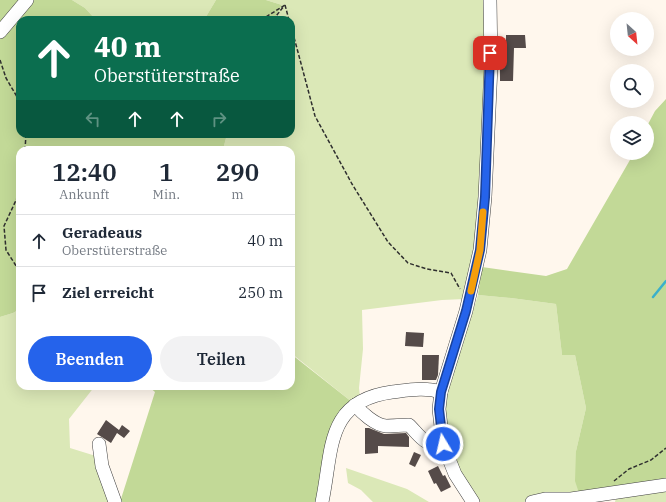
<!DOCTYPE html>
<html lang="de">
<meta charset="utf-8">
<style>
:root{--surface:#fff;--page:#f2f2f3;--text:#1f2937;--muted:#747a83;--line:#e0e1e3;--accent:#2563eb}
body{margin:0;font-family:"IBM Plex Serif",serif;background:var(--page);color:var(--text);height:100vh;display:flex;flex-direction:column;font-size:15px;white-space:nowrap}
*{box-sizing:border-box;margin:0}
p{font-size:13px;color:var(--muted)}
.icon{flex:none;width:22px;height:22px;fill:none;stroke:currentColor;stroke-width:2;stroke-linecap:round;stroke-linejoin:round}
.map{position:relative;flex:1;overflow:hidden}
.details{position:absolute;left:16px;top:146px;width:279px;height:244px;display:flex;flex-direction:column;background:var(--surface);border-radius:12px;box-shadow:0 4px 16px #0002}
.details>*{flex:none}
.guide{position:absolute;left:16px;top:16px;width:279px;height:122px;border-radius:12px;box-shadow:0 4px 16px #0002;background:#0b6e4f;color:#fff;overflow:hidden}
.needle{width:26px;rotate:153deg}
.buttons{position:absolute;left:610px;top:12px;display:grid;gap:8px}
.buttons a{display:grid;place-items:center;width:44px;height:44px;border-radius:50%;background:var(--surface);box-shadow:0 4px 16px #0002;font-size:20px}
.pin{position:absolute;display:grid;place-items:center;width:34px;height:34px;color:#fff;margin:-17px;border-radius:8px;box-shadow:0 2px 6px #0006}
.me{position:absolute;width:44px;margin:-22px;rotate:351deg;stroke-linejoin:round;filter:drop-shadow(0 0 3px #0008)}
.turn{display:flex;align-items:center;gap:14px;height:84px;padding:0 12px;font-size:18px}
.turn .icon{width:52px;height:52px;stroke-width:2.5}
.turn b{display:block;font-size:28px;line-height:34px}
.lanes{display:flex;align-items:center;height:38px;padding:0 12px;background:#0003;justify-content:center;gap:20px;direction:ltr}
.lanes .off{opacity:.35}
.eta{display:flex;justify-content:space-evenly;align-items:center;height:68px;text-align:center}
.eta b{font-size:24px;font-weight:600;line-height:28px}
.cta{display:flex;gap:8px;margin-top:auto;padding:8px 12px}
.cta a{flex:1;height:46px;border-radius:24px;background:var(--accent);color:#fff;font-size:16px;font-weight:600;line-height:46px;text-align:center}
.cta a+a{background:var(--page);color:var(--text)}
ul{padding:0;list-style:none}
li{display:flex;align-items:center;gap:12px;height:52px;padding:0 12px;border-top:1px solid var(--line)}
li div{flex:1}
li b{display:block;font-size:15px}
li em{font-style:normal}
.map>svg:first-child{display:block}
.green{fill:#dbe8b7}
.forest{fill:#c2d997}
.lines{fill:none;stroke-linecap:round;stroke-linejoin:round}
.stream{stroke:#3ab0cb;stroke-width:2.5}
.building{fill:#554b49}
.minor-casing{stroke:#404040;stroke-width:14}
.path{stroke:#2f2f2f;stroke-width:1.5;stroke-dasharray:4 2;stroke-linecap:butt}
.minor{stroke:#fff;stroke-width:13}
.route-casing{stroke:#184099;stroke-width:10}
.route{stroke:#2563eb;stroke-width:7}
.slow{stroke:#f59e0b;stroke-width:7}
</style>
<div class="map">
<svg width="666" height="502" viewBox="0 0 666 502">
<rect width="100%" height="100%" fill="#fff7ed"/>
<g class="green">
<polygon points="72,0 216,0 204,20 96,20 85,8"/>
<polygon points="266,0 486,0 488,67 477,249 465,299 442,300 362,310 363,349 359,388 360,397 352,402 291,353 291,150 223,150 227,134 291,134 291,20 274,20 282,5"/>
<polygon points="478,295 511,298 556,304 562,355 575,355 586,408 576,451 579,493 543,496 524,502 477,502 459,473 447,443 443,415 447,391"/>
<polygon points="20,309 20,386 95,386 69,419 70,448 99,457 112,502 0,502 0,317 13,313"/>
<polygon points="346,468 407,489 429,502 373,502 361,490 348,483"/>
<polygon points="666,489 666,502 615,502 617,494"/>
</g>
<g class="forest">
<polygon points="0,0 72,0 85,8 96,20 20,20 20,134 227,134 223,150 20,150 20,309 13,313 0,317"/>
<polygon points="216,0 266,0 282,5 274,20 204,20"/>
<polygon points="666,99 666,483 579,493 575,481 576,451 586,408 575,355 562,355 556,304 511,298 478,295 482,267 546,276 567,269 634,153 647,153 647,126 655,111"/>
<polygon points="291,354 352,402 320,502 120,502 155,392 148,386 291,386"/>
</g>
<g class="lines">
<polyline class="stream" points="653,297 666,281"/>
</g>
<g class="building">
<polygon points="506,35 525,35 526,48 514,48 513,81 500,81 500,61 506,61"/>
<polygon points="406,332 424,333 423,347 405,346"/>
<polygon points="422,355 439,355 438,375 436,380 422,380"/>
<polygon points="106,420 119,430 122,425 130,431 124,438 117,433 111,443 97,434"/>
<polygon points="365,428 369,428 384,434 406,433 409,437 409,447 378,446 378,453 365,454"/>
<polygon points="414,452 421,455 415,467 409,464"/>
<polygon points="438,466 443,476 445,475 451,487 441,492 436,483 434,484 428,471"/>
</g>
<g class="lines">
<defs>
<g id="minor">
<polyline points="0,32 27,0"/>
<path d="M355 405C362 413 375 425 386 426 394 426 401 425 409 425 421 437 424 446 443 444"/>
<polyline points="99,444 102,466 115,502"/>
<path d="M322 502C333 450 325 401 392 392 409 390 425 387 441 392"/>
<polyline points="473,502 455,474 443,444 439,409 441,392 466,311 480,250 485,197 491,66 490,0"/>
<polyline points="532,502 545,499 571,499 666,485"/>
</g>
</defs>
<use href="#minor" class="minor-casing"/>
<g class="path">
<polyline points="285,5 289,20"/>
<polyline points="261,20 285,5"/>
<polyline points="273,20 284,6"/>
<polyline points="291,26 315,116 352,184 388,242 408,263 427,269 451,273 460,289"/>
<polyline points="0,60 6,78 20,102"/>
<polyline points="25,150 26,134"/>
<polyline points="20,184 18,196 4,226 6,250 20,272"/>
<polyline points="614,481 629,469 651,460 666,448"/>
</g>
<use href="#minor" class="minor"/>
</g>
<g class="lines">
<defs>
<polyline id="route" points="443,444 439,409 441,392 466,311 480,250 485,197 490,53"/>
</defs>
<use href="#route" class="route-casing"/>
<use href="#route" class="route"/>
<polyline class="slow" points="471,291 480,250 483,212"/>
</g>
</svg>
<div class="buttons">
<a><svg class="needle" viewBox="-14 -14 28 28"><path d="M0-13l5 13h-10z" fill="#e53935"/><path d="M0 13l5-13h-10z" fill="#747a83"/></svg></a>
<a><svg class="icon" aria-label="search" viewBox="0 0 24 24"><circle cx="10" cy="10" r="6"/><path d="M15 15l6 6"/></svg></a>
<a><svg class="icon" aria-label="layers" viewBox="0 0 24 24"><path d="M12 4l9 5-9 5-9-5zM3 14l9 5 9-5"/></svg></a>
</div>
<div class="pin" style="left:490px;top:53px;background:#d93025"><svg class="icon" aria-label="arrive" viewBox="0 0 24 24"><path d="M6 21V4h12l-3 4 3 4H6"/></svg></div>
<svg class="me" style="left:443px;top:444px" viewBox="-20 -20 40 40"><circle r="17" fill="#2563eb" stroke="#fff" stroke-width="3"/><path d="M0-11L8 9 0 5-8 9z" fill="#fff"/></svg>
<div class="guide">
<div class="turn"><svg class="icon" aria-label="ahead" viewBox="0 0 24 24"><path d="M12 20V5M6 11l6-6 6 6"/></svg><div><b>40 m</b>Oberstüterstraße</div></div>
<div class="lanes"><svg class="icon off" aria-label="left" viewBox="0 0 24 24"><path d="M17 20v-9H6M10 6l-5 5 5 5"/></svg><svg class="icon" aria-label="ahead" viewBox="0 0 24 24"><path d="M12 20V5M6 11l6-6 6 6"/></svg><svg class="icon" aria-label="ahead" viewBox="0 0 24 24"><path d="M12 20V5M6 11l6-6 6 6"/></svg><svg class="icon off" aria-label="right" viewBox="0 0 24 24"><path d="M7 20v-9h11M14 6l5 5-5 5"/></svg></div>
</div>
<section class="details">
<div class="eta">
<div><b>12:40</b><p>Ankunft</p></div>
<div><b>1</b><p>Min.</p></div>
<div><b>290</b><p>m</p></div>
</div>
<ul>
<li><svg class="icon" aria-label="ahead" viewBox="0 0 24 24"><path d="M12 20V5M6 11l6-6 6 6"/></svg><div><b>Geradeaus</b><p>Oberstüterstraße</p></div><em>40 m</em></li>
<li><svg class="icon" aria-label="arrive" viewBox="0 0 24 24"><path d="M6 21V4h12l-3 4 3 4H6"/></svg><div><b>Ziel erreicht</b></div><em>250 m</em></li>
</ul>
<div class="cta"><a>Beenden</a><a>Teilen</a></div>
</section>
</div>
